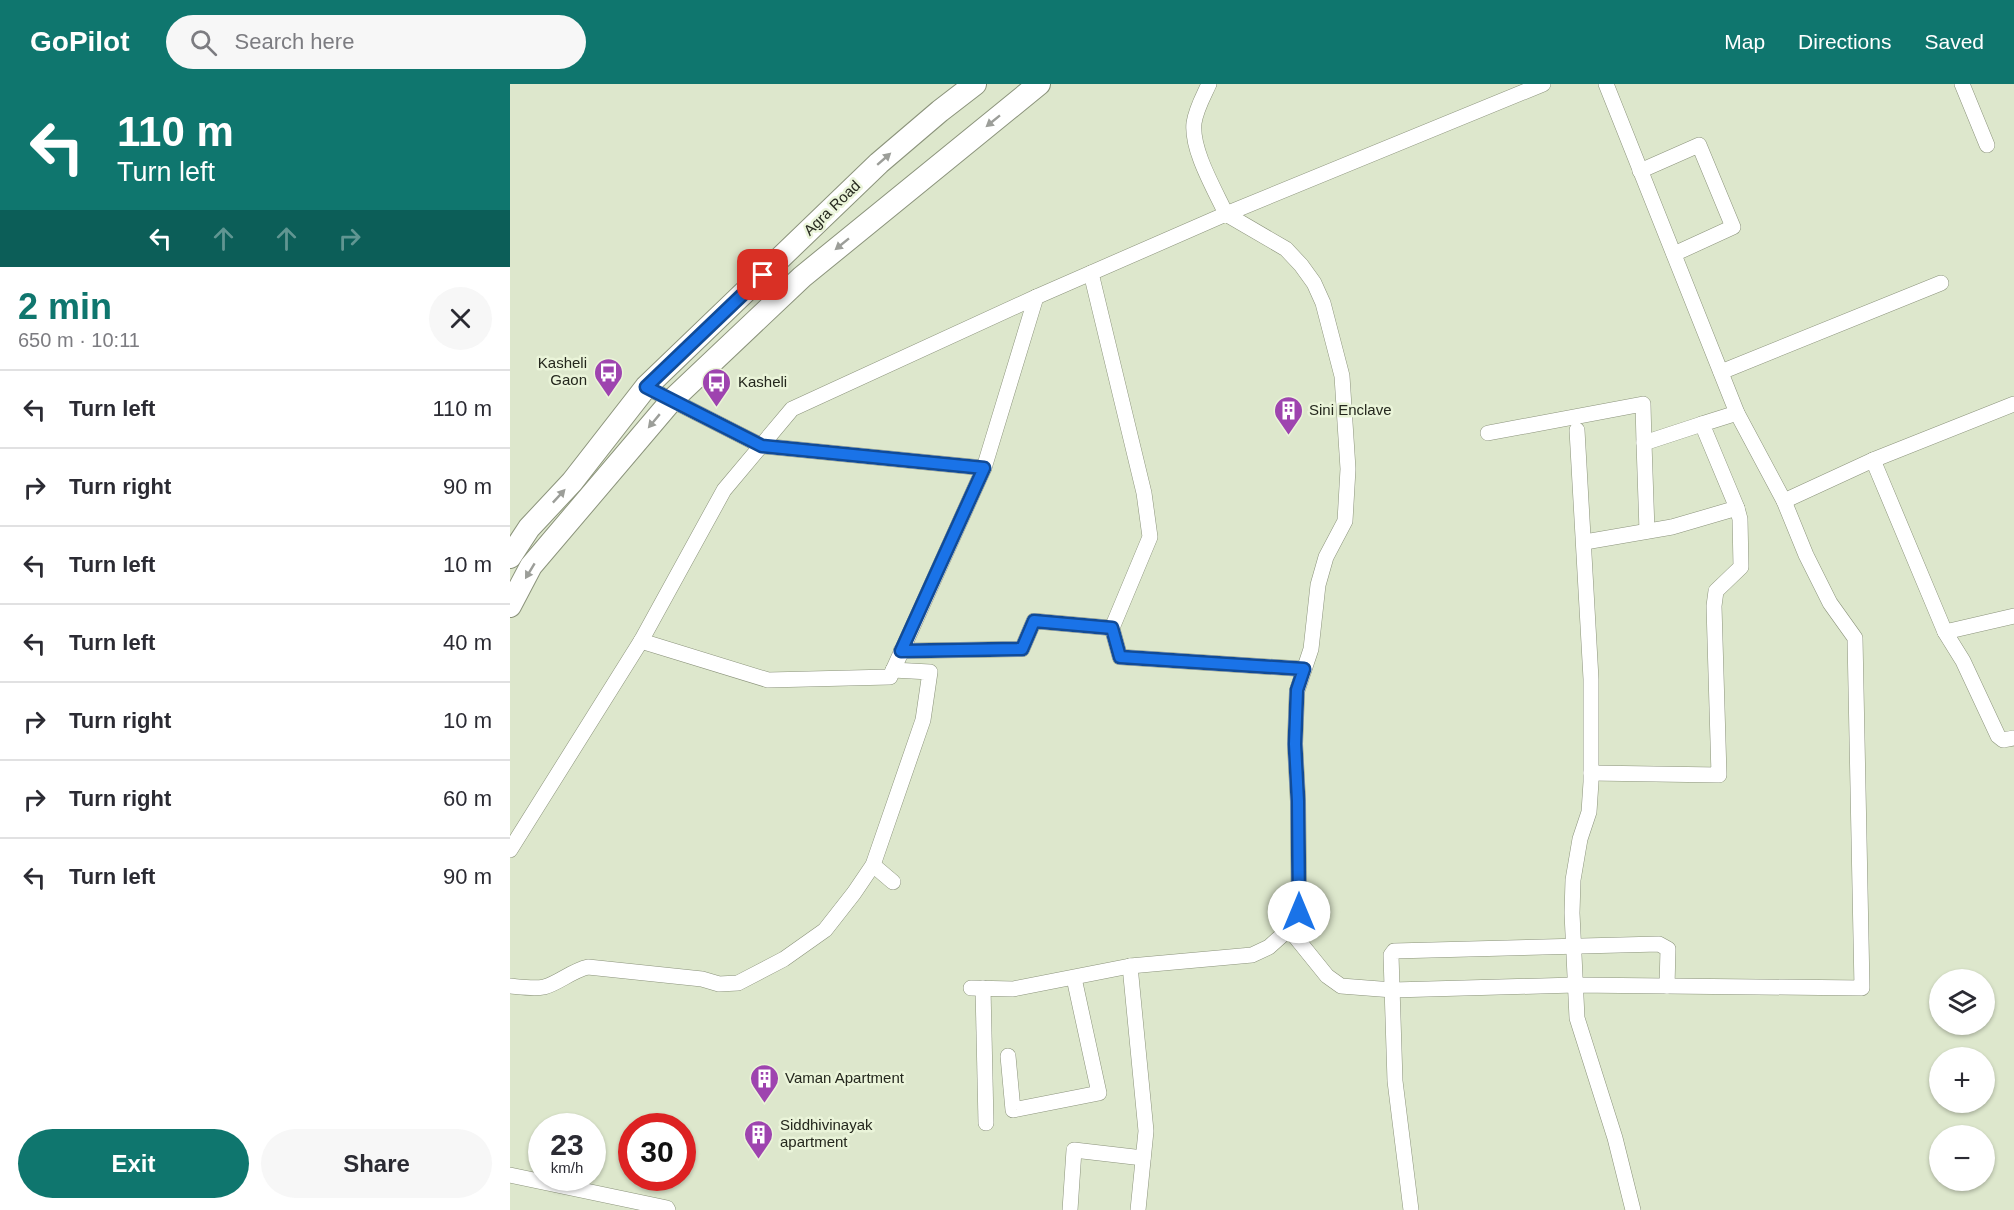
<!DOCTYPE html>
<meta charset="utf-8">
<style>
:root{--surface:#fff;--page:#f7f7f7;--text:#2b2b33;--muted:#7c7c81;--line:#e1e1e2;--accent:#0f766e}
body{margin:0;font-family:Helvetica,sans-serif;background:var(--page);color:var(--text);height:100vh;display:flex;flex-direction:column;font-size:22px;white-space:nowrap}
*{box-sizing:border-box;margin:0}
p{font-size:20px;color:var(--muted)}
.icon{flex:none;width:33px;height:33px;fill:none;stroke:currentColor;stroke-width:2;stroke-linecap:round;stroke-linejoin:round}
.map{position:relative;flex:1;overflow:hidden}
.details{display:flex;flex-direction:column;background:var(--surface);width:510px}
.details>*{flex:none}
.top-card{background:#0f766e;color:#fff;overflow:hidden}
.buttons{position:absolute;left:1419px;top:885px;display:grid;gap:12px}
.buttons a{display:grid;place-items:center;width:66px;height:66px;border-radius:50%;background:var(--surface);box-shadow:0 2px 4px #0004;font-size:30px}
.speed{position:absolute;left:18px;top:1029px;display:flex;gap:12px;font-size:30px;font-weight:700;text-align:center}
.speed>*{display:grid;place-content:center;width:78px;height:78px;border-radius:50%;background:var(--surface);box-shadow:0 2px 4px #0004;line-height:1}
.speed small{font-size:15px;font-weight:400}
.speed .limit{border:9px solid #d22;background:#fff;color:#111}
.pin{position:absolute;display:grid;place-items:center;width:51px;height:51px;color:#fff;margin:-26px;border-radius:12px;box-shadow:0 3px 9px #0006}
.me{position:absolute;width:66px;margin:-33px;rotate:0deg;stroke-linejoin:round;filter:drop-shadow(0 0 4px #0008)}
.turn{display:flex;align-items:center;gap:21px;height:126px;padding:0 18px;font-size:27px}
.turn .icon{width:78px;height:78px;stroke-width:2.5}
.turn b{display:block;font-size:42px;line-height:51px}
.lanes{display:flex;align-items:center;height:57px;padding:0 18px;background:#0003;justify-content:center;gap:30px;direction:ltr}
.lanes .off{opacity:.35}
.round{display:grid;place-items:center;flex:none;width:63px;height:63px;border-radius:32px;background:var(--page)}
.head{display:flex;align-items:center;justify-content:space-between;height:102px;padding:0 18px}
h1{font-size:36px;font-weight:700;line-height:45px;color:var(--accent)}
.button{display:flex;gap:12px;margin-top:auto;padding:12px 18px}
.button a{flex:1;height:69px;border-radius:36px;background:var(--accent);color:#fff;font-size:24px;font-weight:700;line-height:69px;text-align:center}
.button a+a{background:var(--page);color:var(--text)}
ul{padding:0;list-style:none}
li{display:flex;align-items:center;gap:18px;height:78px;padding:0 18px;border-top:2px solid var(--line)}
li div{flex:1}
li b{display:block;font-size:22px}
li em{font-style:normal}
header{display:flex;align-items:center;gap:36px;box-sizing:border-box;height:84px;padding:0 30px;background:var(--accent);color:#fff}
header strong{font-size:28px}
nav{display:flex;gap:33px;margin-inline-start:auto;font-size:21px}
.search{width:420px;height:54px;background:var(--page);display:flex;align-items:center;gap:15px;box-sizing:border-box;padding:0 21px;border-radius:33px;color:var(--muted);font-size:22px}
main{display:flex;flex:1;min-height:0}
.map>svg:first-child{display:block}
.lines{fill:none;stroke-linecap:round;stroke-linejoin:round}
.minor-casing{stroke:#8b937b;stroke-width:16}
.highway-casing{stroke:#8b937b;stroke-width:24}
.minor{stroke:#fff;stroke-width:15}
.highway{stroke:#fff;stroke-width:22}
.oneway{fill:#9c9e99}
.route-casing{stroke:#114b97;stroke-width:15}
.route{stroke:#1a73e8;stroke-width:10}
.labels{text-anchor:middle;stroke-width:5;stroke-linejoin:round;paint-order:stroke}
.street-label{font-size:15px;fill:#24271d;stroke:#eaf4d9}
.poi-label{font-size:15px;fill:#24271d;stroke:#eaf4d9;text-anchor:start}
</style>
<header>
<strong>GoPilot</strong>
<div class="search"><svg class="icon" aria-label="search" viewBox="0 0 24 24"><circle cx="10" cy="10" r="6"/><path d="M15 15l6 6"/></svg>Search here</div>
<nav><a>Map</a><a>Directions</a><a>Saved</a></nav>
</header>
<main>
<section class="details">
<div class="top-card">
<div class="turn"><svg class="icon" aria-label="left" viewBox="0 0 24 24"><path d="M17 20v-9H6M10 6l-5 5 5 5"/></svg><div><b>110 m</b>Turn left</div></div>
<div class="lanes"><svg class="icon" aria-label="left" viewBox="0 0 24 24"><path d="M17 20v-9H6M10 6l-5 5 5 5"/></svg><svg class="icon off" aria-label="ahead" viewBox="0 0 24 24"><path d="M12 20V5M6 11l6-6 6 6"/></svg><svg class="icon off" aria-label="ahead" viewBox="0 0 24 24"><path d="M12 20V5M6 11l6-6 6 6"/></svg><svg class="icon off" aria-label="right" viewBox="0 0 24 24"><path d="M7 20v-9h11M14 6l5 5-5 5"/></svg></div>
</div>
<div class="head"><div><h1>2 min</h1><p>650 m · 10:11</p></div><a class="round"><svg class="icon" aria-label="close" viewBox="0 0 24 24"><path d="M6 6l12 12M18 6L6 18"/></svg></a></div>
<ul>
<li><svg class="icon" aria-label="left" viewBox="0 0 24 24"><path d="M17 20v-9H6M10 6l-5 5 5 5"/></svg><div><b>Turn left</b></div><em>110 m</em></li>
<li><svg class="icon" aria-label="right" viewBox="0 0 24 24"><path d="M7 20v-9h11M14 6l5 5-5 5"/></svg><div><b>Turn right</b></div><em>90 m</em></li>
<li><svg class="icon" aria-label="left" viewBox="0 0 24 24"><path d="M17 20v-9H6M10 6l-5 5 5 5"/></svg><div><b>Turn left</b></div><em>10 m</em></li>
<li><svg class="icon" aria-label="left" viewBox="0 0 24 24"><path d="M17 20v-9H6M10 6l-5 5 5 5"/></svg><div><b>Turn left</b></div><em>40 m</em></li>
<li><svg class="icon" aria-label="right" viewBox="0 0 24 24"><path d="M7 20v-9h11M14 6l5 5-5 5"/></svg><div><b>Turn right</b></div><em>10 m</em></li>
<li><svg class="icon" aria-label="right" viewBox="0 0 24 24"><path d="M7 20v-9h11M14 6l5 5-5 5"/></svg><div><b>Turn right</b></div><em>60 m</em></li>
<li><svg class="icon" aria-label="left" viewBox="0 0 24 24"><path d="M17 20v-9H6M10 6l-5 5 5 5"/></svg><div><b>Turn left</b></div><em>90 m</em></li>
</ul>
<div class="button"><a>Exit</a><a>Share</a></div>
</section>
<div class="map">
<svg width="1504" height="1126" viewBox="0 0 1504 1126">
<rect width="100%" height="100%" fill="#dde7cc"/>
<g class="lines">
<defs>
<g id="minor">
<path d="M699 0C693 13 686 25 684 39 681 66 705 106 716 130L1033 0"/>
<polyline points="1452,0 1477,61"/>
<polyline points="1130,87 1189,61 1223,143 1164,170"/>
<polyline points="581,189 634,409 640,453 602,544 610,573 794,585"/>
<polyline points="1211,288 1431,199"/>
<polyline points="136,303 252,362 474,384"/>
<polyline points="1067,346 1081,595 1081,698 1079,728 1070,755 1063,796 1062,829 1067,934 1105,1054 1123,1126"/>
<polyline points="978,349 1133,320 1134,359"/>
<polyline points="1363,376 1504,320"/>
<polyline points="1274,417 1363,376 1435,548 1453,577 1488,652 1493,656 1504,654"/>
<polyline points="1227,424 1192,340 1227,329"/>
<polyline points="1137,447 1134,359 1192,340"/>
<polyline points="1075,458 1162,443 1227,424 1230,435 1231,483 1206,507 1204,522 1209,691 1081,689"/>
<polyline points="1435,548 1504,532"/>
<polyline points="131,557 258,596 380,593 474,384 526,213"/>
<polyline points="391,567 512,565 524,537 602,544"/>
<polyline points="0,766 131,557 214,406 282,325 526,213 716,130 776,165 791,181 804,199 813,219 832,292 838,385 835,437 816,473 808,501 801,565 787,607 785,660 788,717 789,828 779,845 759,863 742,871 620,882 503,905 461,904"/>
<polyline points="363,781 383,798"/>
<polyline points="779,845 817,892 831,902 883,906 1065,901 1352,904 1345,554 1320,519 1296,471 1274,417 1227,329 1096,0"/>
<polyline points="620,882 636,1047 628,1126"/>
<path d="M0 902C11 903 24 905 34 903 49 899 61 887 78 883L192 895 209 900 228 899 274 875 315 846 344 809 363 781 413 636 420 588 383 586"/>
<polyline points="473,904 476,1039"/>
<polyline points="498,972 503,1026 589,1009 564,894"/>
<polyline points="0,1091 157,1124 158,1126"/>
<polyline points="560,1126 564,1066 633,1074"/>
<polyline points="901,1126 885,997 881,871 884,867 1149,860 1158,865 1157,902"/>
</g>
<g id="highway">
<polyline points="0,473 19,444 62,398 136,303 369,79 430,27 465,0"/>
<polyline points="0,522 21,482 162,316 292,193 529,0"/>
</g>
</defs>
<use href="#minor" class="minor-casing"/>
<use href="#highway" class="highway-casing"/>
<use href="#minor" class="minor"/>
<use href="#highway" class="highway"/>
</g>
<defs><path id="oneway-solid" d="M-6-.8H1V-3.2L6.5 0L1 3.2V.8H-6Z" transform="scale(1.5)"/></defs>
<g class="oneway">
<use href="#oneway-solid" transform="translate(483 37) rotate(141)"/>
<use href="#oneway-solid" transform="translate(374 75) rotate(-41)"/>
<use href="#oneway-solid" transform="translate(332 160) rotate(141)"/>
<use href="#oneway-solid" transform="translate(144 337) rotate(130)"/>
<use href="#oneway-solid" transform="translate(49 412) rotate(-47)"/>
<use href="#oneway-solid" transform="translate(20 487) rotate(121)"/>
</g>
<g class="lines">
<defs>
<polyline id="route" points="253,191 136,303 252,362 474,384 391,567 512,565 524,537 602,544 610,573 794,585 787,606 785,660 788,717 789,828"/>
</defs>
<use href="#route" class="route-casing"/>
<use href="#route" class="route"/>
</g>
<defs>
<symbol id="bus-pin" viewBox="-11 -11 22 30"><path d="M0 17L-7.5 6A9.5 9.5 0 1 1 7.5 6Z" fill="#9e44af" stroke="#eaf4d9"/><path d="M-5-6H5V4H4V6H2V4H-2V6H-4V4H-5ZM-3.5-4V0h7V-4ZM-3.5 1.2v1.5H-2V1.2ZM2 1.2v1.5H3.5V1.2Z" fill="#fff"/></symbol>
<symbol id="building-pin" viewBox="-11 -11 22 30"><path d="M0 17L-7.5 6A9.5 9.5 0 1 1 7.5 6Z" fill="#9e44af" stroke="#eaf4d9"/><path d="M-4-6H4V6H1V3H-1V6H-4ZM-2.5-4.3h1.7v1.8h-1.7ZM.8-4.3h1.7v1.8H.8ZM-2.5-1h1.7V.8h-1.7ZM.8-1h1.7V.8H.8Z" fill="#fff"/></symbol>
</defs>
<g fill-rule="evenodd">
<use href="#bus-pin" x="82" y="272" width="33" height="45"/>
<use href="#bus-pin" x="190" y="282" width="33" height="45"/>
<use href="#building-pin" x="762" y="310" width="33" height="45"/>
<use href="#building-pin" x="238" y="978" width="33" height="45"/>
<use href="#building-pin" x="232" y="1034" width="33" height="45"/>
</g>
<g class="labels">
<g class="street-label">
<text transform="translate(322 124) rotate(-44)" y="5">Agra Road</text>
</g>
<g class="poi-label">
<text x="77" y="284" text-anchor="end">Kasheli<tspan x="77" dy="17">Gaon</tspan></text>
<text x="228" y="303">Kasheli</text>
<text x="799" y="331">Sini Enclave</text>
<text x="275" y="999">Vaman Apartment</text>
<text x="270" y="1046">Siddhivinayak<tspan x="270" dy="17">apartment</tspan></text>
</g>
</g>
</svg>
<div class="buttons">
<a><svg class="icon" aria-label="layers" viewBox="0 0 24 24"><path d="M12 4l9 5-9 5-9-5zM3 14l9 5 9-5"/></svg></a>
<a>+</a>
<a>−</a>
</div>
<div class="speed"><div>23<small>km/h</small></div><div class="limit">30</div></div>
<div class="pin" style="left:253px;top:191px;background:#d93025"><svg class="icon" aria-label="arrive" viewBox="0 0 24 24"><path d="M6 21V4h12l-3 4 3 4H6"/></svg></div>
<svg class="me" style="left:789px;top:828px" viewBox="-20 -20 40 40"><circle r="19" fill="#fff"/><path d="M0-13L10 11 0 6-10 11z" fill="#1a73e8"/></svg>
</div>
</main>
